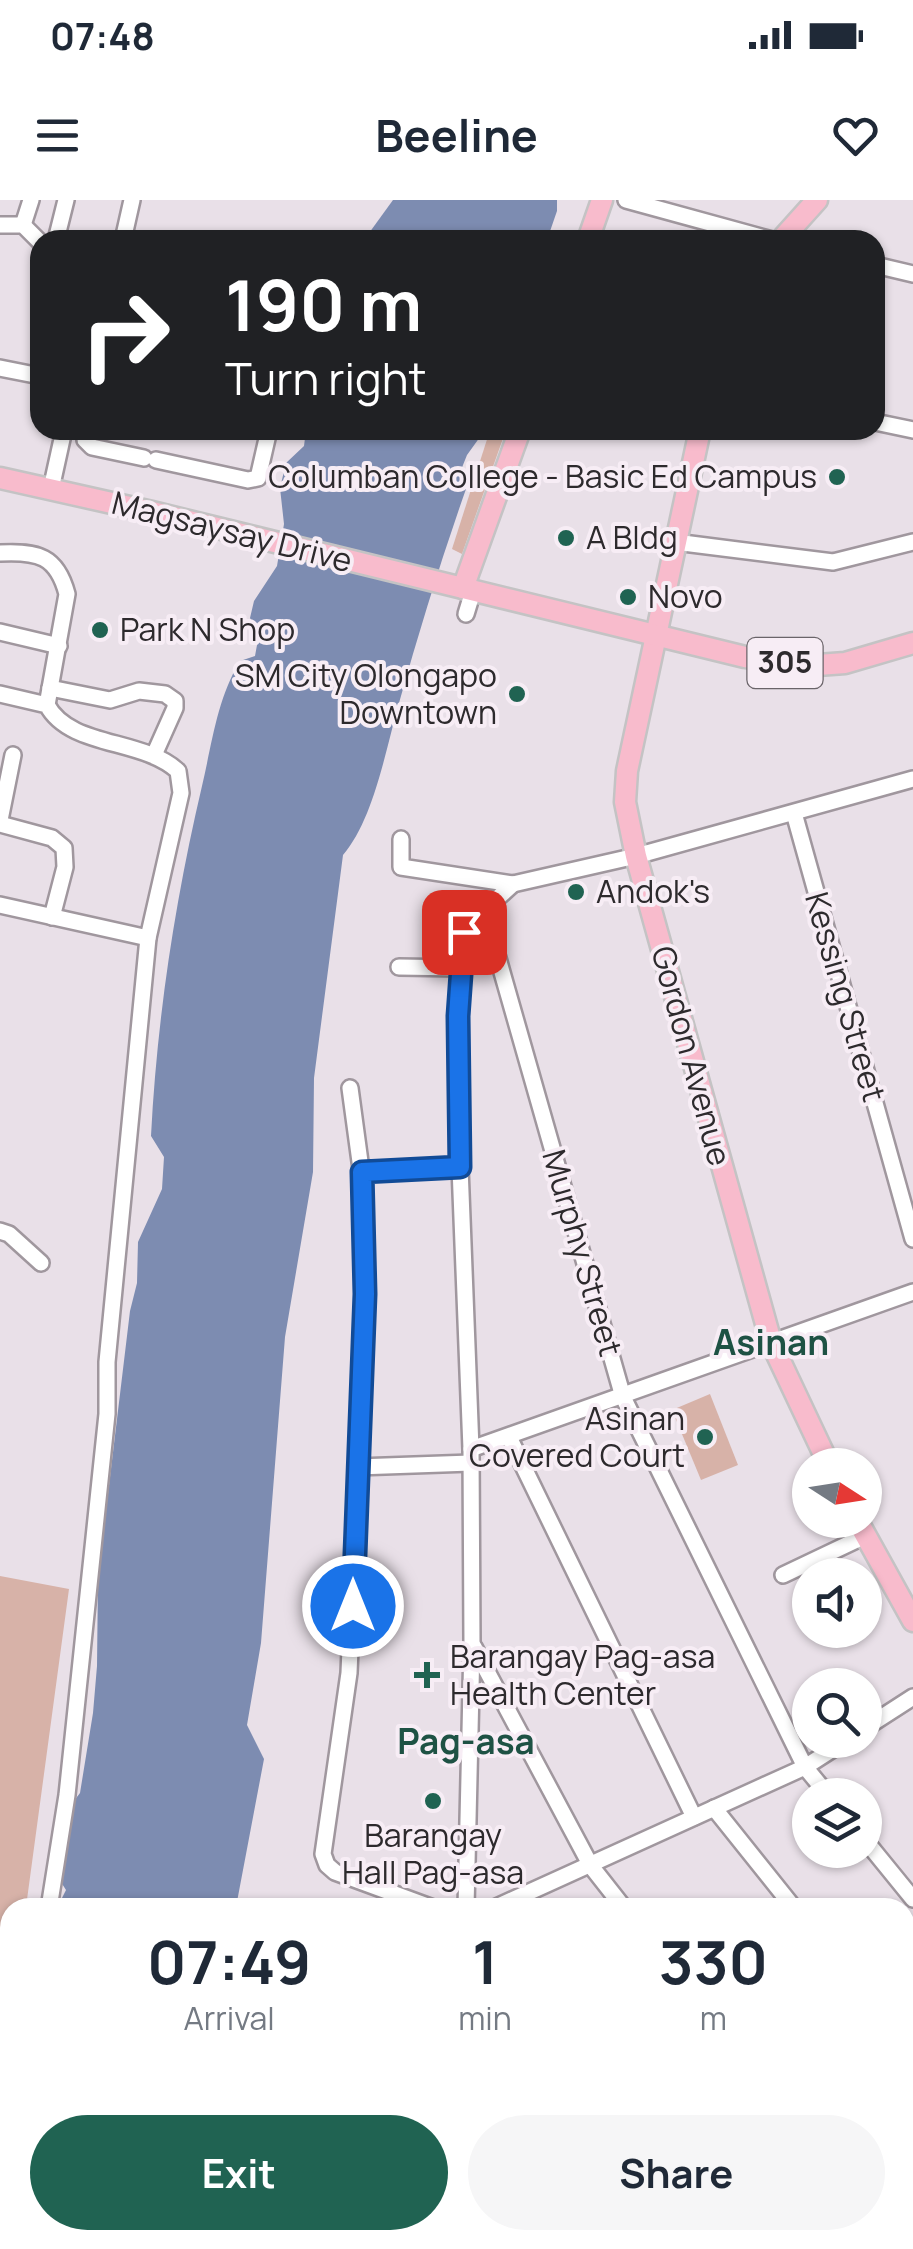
<!DOCTYPE html>
<style>
:root{--surface:#fff;--page:#f6f6f7;--text:#1f2937;--muted:#747a83;--accent:#206352}
body{margin:0;font-family:Manrope,sans-serif;background:var(--page);color:var(--text);height:100vh;display:flex;flex-direction:column;font-size:38px;white-space:nowrap}
*{box-sizing:border-box;margin:0}
p{font-size:32px;color:var(--muted)}
.icon{flex:none;width:55px;height:55px;fill:none;stroke:currentColor;stroke-width:2;stroke-linecap:round;stroke-linejoin:round}
.map{position:relative;flex:1;overflow:hidden}
.panel{position:absolute;left:0px;top:1698px;width:915px;height:352px;display:flex;flex-direction:column;background:var(--surface);border-radius:30px 30px 0 0;box-shadow:0 2px 8px #0004}
.panel>*{flex:none}
.guide{position:absolute;left:30px;top:30px;width:855px;height:210px;border-radius:30px;box-shadow:0 2px 8px #0004;background:#202124;color:#fff;overflow:hidden}
.needle{width:65px;rotate:102deg}
.fabs{position:absolute;left:792px;top:1248px;display:grid;gap:20px}
.fabs a{display:grid;place-items:center;width:90px;height:90px;border-radius:50%;background:var(--surface);box-shadow:0 2px 8px #0004;font-size:50px}
.pin{position:absolute;display:grid;place-items:center;width:85px;height:85px;color:#fff;margin:-42px;border-radius:20px;box-shadow:0 5px 15px #0006}
.me{position:absolute;width:110px;margin:-55px;rotate:0deg;stroke-linejoin:round;filter:drop-shadow(0 0 8px #0008)}
.turn{display:flex;align-items:center;gap:35px;height:210px;padding:0 30px;font-size:45px}
.turn .icon{width:130px;height:130px;stroke-width:2.5}
.turn b{display:block;font-size:70px;line-height:85px}
.eta{display:flex;justify-content:space-evenly;align-items:center;height:170px;text-align:center}
.eta b{font-size:60px;font-weight:700;line-height:70px}
.cta{display:flex;gap:20px;margin-top:auto;padding:20px 30px}
.cta a{flex:1;height:115px;border-radius:60px;background:var(--accent);color:#fff;font-size:40px;font-weight:700;line-height:115px;text-align:center}
.cta a+a{background:var(--page);color:var(--text)}
.status{display:flex;justify-content:space-between;align-items:center;height:70px;padding:0 50px;background:var(--surface);direction:ltr}
.status svg{height:28px;fill:currentColor}
header{display:flex;justify-content:space-between;align-items:center;height:130px;padding:0 30px;background:var(--surface);font-size:45px;font-weight:700}
.map>svg:first-child{display:block}
.green{fill:#d7b2a8}
.water{fill:#7d8cb1}
.lines{fill:none;stroke-linecap:round;stroke-linejoin:round}
.minor-casing{stroke:#a0979e;stroke-width:20}
.major-casing{stroke:#c4c3c4;stroke-width:25}
.minor{stroke:#fff;stroke-width:15}
.major{stroke:#f8bbcc;stroke-width:20}
.route-casing{stroke:#114b97;stroke-width:25}
.route{stroke:#1a73e8;stroke-width:18}
.poi-dot{fill:#206352;stroke:#f7edf5;stroke-width:4}
.labels{text-anchor:middle;stroke-width:8;stroke-linejoin:round;paint-order:stroke}
.shield{fill:#f7edf5;stroke:#6a6469;stroke-width:2.5}
.shield-label{font-size:30px;font-weight:bold;fill:#2d2a2d}
.poi-label{font-size:32px;fill:#2d2a2d;stroke:#f7edf5;text-anchor:start}
.street-label{font-size:32px;fill:#2d2a2d;stroke:#f7edf5}
.neighbourhood-label{font-size:35px;font-weight:bold;fill:#1e5244;stroke:#f7edf5}
</style>
<div class="status"><b>07:48</b><svg viewBox="0 0 49 12"><path d="M0 12V9h3v3zM5 12V6h3v6zM10 12V3h3v9zM15 12V0h3v12zM26 1h20v11H26zM47 4h2v5h-2z"/></svg></div>
<header><svg class="icon" aria-label="menu" viewBox="0 0 24 24"><path d="M4 6h16M4 12h16M4 18h16"/></svg>Beeline<svg class="icon" aria-label="heart" viewBox="0 0 24 24"><path d="M12 20l-8-8c-3-5 5-10 8-4 3-6 11-1 8 4z"/></svg></header>
<div class="map">
<svg width="913" height="2049" viewBox="0 0 913 2049">
<rect width="100%" height="100%" fill="#e9e0e8"/>
<g class="green">
<polygon points="490,230 506,230 462,354 452,349"/>
<polygon points="710,1194 738,1265 701,1280 672,1210"/>
<polygon points="0,1376 69,1389 26,1707 10,1708 10,1821 0,1910"/>
</g>
<g class="water">
<polygon points="393,0 557,0 557,11 547,40 364,40"/>
<path d="M306 230H485L467 255 459 275 466 289C441 360 419 431 399 503 386 548 374 619 343 655L314 878 313 972 285 1137 261 1443 247 1525 264 1559 236 1707 57 1708 66 1690 59 1679 67 1610 80 1593 93 1513 97 1466 98 1377 130 1111 137 1083 138 1042 162 989 164 957 151 936C157 818 175 701 202 586 212 544 217 499 240 461L255 456 259 434 250 418 254 401 277 366 284 324 280 288 286 263 304 246Z"/>
<polygon points="23,2040 401,2040 405,2049 18,2049"/>
</g>
<g class="lines">
<defs>
<g id="minor">
<polyline points="626,0 772,40"/>
<polyline points="0,25 23,25 40,42"/>
<polyline points="23,25 31,0"/>
<polyline points="56,40 66,0"/>
<polyline points="123,40 132,0"/>
<polyline points="875,65 913,74"/>
<polyline points="0,168 40,176"/>
<polyline points="875,222 913,230"/>
<polyline points="86,230 85,240 92,247 144,258"/>
<polyline points="156,260 248,280 258,278 269,230"/>
<polyline points="51,289 64,230"/>
<polyline points="675,342 833,362 913,342"/>
<path d="M0 353C38 351 57 356 67 394L47 505"/>
<polyline points="466,414 473,391"/>
<polyline points="0,432 59,446"/>
<polyline points="50,488 110,500 139,491 165,494 175,501 175,508 154,555"/>
<path d="M0 494 47 505C70 548 142 538 178 571L181 593 148 738 107 1162V1214L67 1595 49 1708"/>
<polyline points="794,613 913,1039"/>
<polyline points="0,620 13,555"/>
<polyline points="0,624 52,638 64,648 65,667 52,717"/>
<polyline points="401,639 401,667 513,684 636,656 913,579"/>
<polyline points="0,705 148,738"/>
<polyline points="484,709 623,1197 805,1567 828,1595"/>
<polyline points="399,767 460,768"/>
<polyline points="350,888 363,984 365,1093 349,1473 323,1654 327,1665 335,1672 433,1708"/>
<polyline points="362,972 460,967"/>
<polyline points="0,1031 9,1034 41,1063"/>
<polyline points="509,1237 694,1617"/>
<polyline points="471,1249 913,1092"/>
<polyline points="357,1267 471,1263"/>
<polyline points="783,1375 865,1336"/>
<polyline points="474,1447 591,1666 624,1708"/>
<polyline points="865,1528 913,1497"/>
<polyline points="714,1608 794,1708"/>
<polyline points="865,1640 913,1699"/>
<polyline points="466,1708 472,1444 471,1249 460,967 458,816 461,744 466,727 513,684"/>
<polyline points="494,1708 805,1567 847,1540"/>
<polyline points="905,1845 913,1854"/>
<polyline points="905,2025 913,2017"/>
<polyline points="0,2030 5,2019 10,1980"/>
<polyline points="722,2040 730,2049"/>
<polyline points="498,2049 510,2040"/>
<polyline points="880,2049 889,2040"/>
</g>
<g id="major">
<polyline points="588,40 602,0"/>
<polyline points="781,40 817,0"/>
<polyline points="700,230 627,571 625,602 636,656 771,1142 829,1265"/>
<polyline points="0,278 152,312 745,457 804,466 845,463 913,443"/>
<polyline points="463,388 520,230"/>
<polyline points="857,1320 913,1421"/>
</g>
</defs>
<use href="#minor" class="minor-casing"/>
<use href="#major" class="major-casing"/>
<use href="#minor" class="minor"/>
<use href="#major" class="major"/>
</g>
<g class="lines">
<defs>
<polyline id="route" points="353,1406 365,1094 362,972 460,967 458,816 464,732"/>
</defs>
<use href="#route" class="route-casing"/>
<use href="#route" class="route"/>
</g>
<g class="poi-dot">
<circle cx="837" cy="277" r="10"/>
<circle cx="566" cy="338" r="10"/>
<circle cx="628" cy="397" r="10"/>
<circle cx="100" cy="430" r="10"/>
<circle cx="517" cy="494" r="10"/>
<circle cx="576" cy="692" r="10"/>
<circle cx="705" cy="1237" r="10"/>
<path d="M422 1460h10v10h10v10h-10v10h-10v-10h-10v-10h10z"/>
<circle cx="433" cy="1601" r="10"/>
</g>
<g class="labels">
<rect class="shield" x="747.5" y="438" width="75" height="50" rx="8"/>
<g class="shield-label">
<text x="785" y="473">305</text>
</g>
<g class="poi-label">
<text x="817" y="288" text-anchor="end">Columban College - Basic Ed Campus</text>
<text x="586" y="349">A Bldg</text>
<text x="648" y="408">Novo</text>
<text x="120" y="441">Park N Shop</text>
<text x="497" y="487" text-anchor="end">SM City Olongapo<tspan x="497" dy="37">Downtown</tspan></text>
<text x="596" y="703">Andok's</text>
<text x="685" y="1230" text-anchor="end">Asinan<tspan x="685" dy="37">Covered Court</tspan></text>
<text x="450" y="1468">Barangay Pag-asa<tspan x="450" dy="37">Health Center</tspan></text>
<text x="433" y="1647" text-anchor="middle">Barangay<tspan x="433" dy="37">Hall Pag-asa</tspan></text>
</g>
<g class="street-label">
<text transform="translate(232 332) rotate(14)" y="11">Magsaysay Drive</text>
<text transform="translate(845 797) rotate(74)" y="11">Kessing Street</text>
<text transform="translate(691 856) rotate(75)" y="11">Gordon Avenue</text>
<text transform="translate(582 1053) rotate(74)" y="11">Murphy Street</text>
</g>
<g class="neighbourhood-label">
<text x="771" y="1155">Asinan</text>
<text x="466" y="1554">Pag-asa</text>
</g>
</g>
</svg>
<div class="fabs">
<a><svg class="needle" viewBox="-14 -14 28 28"><path d="M0-13l5 13h-10z" fill="#e53935"/><path d="M0 13l5-13h-10z" fill="#747a83"/></svg></a>
<a><svg class="icon" aria-label="sound" viewBox="0 0 24 24"><path d="M4 9h4l5-4v14l-5-4H4zM17 9q2 3 0 6"/></svg></a>
<a><svg class="icon" aria-label="search" viewBox="0 0 24 24"><circle cx="10" cy="10" r="6"/><path d="M15 15l6 6"/></svg></a>
<a><svg class="icon" aria-label="layers" viewBox="0 0 24 24"><path d="M12 4l9 5-9 5-9-5zM3 14l9 5 9-5"/></svg></a>
</div>
<div class="pin" style="left:464px;top:732px;background:#d93025"><svg class="icon" aria-label="arrive" viewBox="0 0 24 24"><path d="M6 21V4h12l-3 4 3 4H6"/></svg></div>
<svg class="me" style="left:353px;top:1406px" viewBox="-20 -20 40 40"><circle r="17" fill="#1a73e8" stroke="#fff" stroke-width="3"/><path d="M0-11L8 9 0 5-8 9z" fill="#fff"/></svg>
<div class="guide">
<div class="turn"><svg class="icon" aria-label="right" viewBox="0 0 24 24"><path d="M7 20v-9h11M14 6l5 5-5 5"/></svg><div><b>190 m</b>Turn right</div></div>
</div>
<section class="panel">
<div class="eta">
<div><b>07:49</b><p>Arrival</p></div>
<div><b>1</b><p>min</p></div>
<div><b>330</b><p>m</p></div>
</div>
<div class="cta"><a>Exit</a><a>Share</a></div>
</section>
</div>
